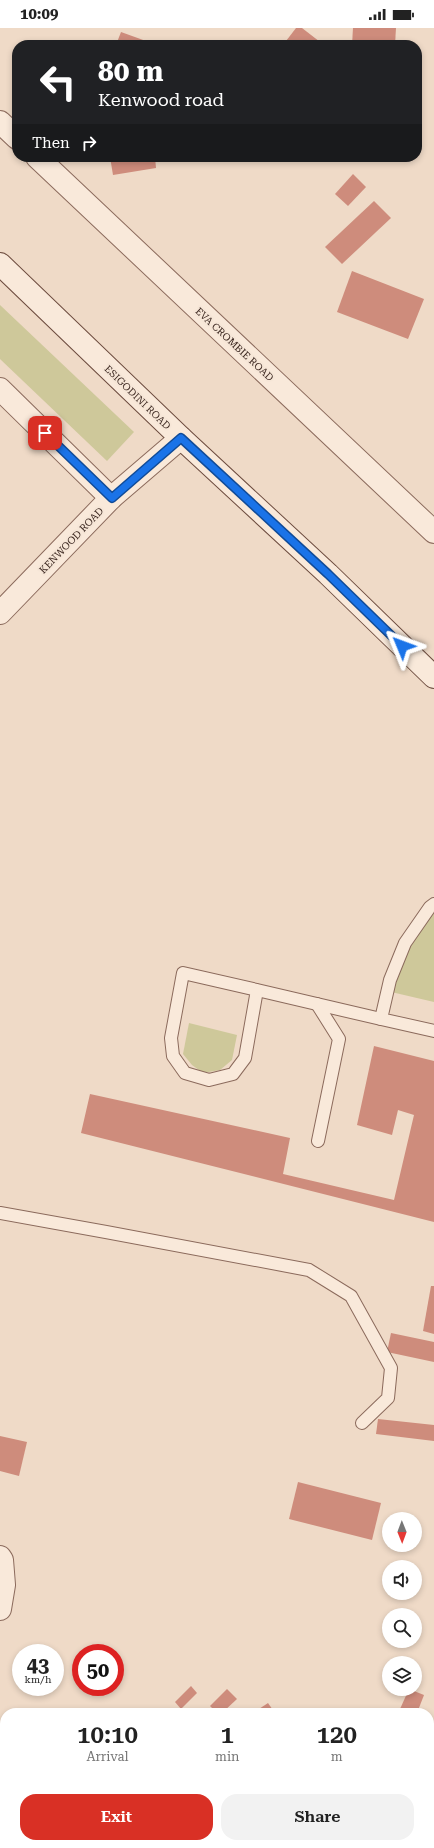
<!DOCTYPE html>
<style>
:root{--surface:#fff;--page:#f2f2f2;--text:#222;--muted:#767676;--accent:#d93025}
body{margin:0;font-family:"Roboto Serif",serif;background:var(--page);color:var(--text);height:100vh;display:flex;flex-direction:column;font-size:15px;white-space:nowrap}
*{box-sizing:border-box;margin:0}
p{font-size:13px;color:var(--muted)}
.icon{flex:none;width:22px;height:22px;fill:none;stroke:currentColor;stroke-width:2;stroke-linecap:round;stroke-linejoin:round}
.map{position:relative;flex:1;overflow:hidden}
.details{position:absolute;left:0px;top:1680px;width:434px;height:140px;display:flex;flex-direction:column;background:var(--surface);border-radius:16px 16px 0 0;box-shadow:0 2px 6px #0003}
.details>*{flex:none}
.banner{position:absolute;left:12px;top:12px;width:410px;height:122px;border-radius:16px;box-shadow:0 2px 6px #0003;background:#202124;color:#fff;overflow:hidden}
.needle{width:26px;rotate:179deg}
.tools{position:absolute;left:382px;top:1484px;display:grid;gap:8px}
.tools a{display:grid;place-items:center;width:40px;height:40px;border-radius:50%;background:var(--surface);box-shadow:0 2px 6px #0003;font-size:20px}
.speed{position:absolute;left:12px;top:1616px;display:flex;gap:8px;font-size:20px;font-weight:700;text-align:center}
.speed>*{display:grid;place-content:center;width:52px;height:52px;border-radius:50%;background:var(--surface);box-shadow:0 2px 6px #0003;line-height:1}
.speed small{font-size:10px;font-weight:400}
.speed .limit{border:6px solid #d22;background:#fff;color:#111}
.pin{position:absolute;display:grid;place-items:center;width:34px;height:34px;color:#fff;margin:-17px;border-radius:8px;box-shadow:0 2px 6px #0006}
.me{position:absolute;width:44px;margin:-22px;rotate:314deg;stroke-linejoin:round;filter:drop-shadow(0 0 3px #0008)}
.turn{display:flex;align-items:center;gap:14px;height:84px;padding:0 20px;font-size:18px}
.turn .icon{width:52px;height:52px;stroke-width:2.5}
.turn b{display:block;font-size:28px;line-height:34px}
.then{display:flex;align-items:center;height:38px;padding:0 20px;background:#0003;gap:8px;font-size:15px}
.eta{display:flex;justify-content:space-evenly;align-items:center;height:68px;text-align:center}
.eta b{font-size:24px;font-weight:600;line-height:28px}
.primary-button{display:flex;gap:8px;margin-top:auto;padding:8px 20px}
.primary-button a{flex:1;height:46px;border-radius:16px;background:var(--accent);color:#fff;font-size:16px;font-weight:600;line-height:46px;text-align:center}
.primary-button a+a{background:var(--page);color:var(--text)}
.status{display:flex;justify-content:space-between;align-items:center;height:28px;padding:0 20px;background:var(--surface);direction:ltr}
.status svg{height:11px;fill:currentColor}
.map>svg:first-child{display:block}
.green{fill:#cec89a}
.building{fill:#ce8c7c}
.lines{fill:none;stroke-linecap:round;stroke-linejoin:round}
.lane-casing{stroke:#8b6a5c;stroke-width:14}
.street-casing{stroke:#8b6a5c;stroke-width:24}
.secondary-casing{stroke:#6d4c3f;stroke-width:24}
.lane{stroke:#f9e9da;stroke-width:12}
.street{stroke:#f9e9da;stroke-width:22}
.secondary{stroke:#f9e9da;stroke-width:22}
.route-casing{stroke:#114b97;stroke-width:10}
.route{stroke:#1a73e8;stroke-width:7}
.labels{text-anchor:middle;stroke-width:4;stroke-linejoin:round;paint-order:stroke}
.street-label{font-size:10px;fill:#3b2720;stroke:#f6e6d7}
</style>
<div class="status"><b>10:09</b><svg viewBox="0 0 49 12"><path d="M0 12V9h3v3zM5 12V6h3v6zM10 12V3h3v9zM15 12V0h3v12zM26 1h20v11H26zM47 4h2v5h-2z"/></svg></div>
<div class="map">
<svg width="434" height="1820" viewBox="0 0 434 1820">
<rect width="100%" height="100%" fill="#efdac7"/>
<g class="green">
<polygon points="0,277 134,404 107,433 0,331"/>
<polygon points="434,876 434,974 387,963 390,952"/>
<polygon points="189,995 237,1007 232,1032 220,1042 203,1045 192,1037 183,1026"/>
</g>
<g class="building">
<polygon points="296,0 302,0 324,17 283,17"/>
<polygon points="353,0 396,0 395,17 352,17"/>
<polygon points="121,4 157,17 116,17"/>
<polygon points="110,129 155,129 156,140 113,147"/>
<polygon points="353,146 366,159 348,178 335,166"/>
<polygon points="374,173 391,190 342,236 325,219"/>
<polygon points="352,243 424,271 408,311 337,284"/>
<polygon points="374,1018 434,1033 434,1194 81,1105 90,1066 290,1110 283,1146 394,1172 414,1087 398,1082 392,1107 357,1097"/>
<polygon points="431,1258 434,1258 434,1306 423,1303"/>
<polygon points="391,1305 434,1314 434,1334 387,1324"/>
<polygon points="378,1391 434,1397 434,1413 376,1406"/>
<polygon points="0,1408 27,1414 19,1448 0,1443"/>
<polygon points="298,1454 381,1475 372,1512 289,1491"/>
<polygon points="191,1658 197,1665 181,1681 175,1674"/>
<polygon points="227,1661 237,1671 222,1685 217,1685 210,1678"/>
<polygon points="409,1661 424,1667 417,1685 411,1685 400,1681"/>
<polygon points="268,1675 275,1685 253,1685"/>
<polygon points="0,1794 2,1794 4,1816 0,1816"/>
<rect x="12" y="1815" width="30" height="5"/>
<polygon points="51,1815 80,1815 81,1820 51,1820"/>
<polygon points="81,1815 106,1815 107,1820 81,1820"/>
<polygon points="113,1815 132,1815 133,1820 113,1820"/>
<polygon points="170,1815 170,1820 146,1820 146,1817"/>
<polygon points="220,1815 242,1815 235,1820 221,1820 218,1817"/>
<polygon points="272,1815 302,1815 296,1820 266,1820"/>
<polygon points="316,1815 328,1815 333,1820 310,1820"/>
</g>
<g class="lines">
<defs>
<g id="lane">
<polyline points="434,876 430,879 405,915 390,952 381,991 434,1003"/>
<polyline points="257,962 183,945 171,1010 173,1028 185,1045 209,1052 233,1046 245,1030 257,962 381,991"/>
<polyline points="317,976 339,1011 318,1113"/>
<polyline points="0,1185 106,1204 309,1242 351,1268 391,1340 388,1370 362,1395"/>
<polyline points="429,1810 434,1811"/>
</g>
<g id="street">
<polyline points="0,94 17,110"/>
<polyline points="37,129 434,504"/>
<polyline points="0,361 111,470"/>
<polyline points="0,585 111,470 181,410"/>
<polyline points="0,1529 2,1532 4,1557 0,1581"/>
</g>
<polyline id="secondary" points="0,236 181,410 328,546 434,649"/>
</defs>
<use href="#lane" class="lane-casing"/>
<use href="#street" class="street-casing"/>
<use href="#secondary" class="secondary-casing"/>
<use href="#lane" class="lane"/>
<use href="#street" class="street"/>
<use href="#secondary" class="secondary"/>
</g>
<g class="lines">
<defs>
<polyline id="route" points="45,405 112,470 181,410 328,546 402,618"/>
</defs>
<use href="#route" class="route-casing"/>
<use href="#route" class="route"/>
</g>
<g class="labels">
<g class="street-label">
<text transform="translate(235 316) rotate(43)" y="4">EVA CROMBIE ROAD</text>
<text transform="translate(138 369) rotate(44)" y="4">ESIGODINI ROAD</text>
<text transform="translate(71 512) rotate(-46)" y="4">KENWOOD ROAD</text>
</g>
</g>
</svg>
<div class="tools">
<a><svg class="needle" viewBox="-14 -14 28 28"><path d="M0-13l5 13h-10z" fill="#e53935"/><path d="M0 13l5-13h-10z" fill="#767676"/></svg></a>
<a><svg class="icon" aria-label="sound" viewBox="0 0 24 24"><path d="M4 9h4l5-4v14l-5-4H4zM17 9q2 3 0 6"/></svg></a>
<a><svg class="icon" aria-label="search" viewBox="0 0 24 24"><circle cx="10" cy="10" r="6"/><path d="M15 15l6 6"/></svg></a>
<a><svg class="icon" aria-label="layers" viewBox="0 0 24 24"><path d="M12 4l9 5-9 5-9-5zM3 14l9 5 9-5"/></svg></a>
</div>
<div class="speed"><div>43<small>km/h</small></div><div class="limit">50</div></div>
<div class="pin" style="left:45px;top:405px;background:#d93025"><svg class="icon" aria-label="arrive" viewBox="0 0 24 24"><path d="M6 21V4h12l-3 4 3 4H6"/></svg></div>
<svg class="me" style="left:402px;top:618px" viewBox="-20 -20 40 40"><path d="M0-17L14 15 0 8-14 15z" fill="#1a73e8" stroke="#fff" stroke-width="4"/></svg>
<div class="banner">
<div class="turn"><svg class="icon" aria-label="left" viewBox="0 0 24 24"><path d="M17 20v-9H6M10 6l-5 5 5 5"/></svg><div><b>80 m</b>Kenwood road</div></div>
<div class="then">Then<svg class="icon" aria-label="right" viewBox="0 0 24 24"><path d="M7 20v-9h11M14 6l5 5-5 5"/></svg></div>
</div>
<section class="details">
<div class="eta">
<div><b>10:10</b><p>Arrival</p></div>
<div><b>1</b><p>min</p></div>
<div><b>120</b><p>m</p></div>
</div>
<div class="primary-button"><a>Exit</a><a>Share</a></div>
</section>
</div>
